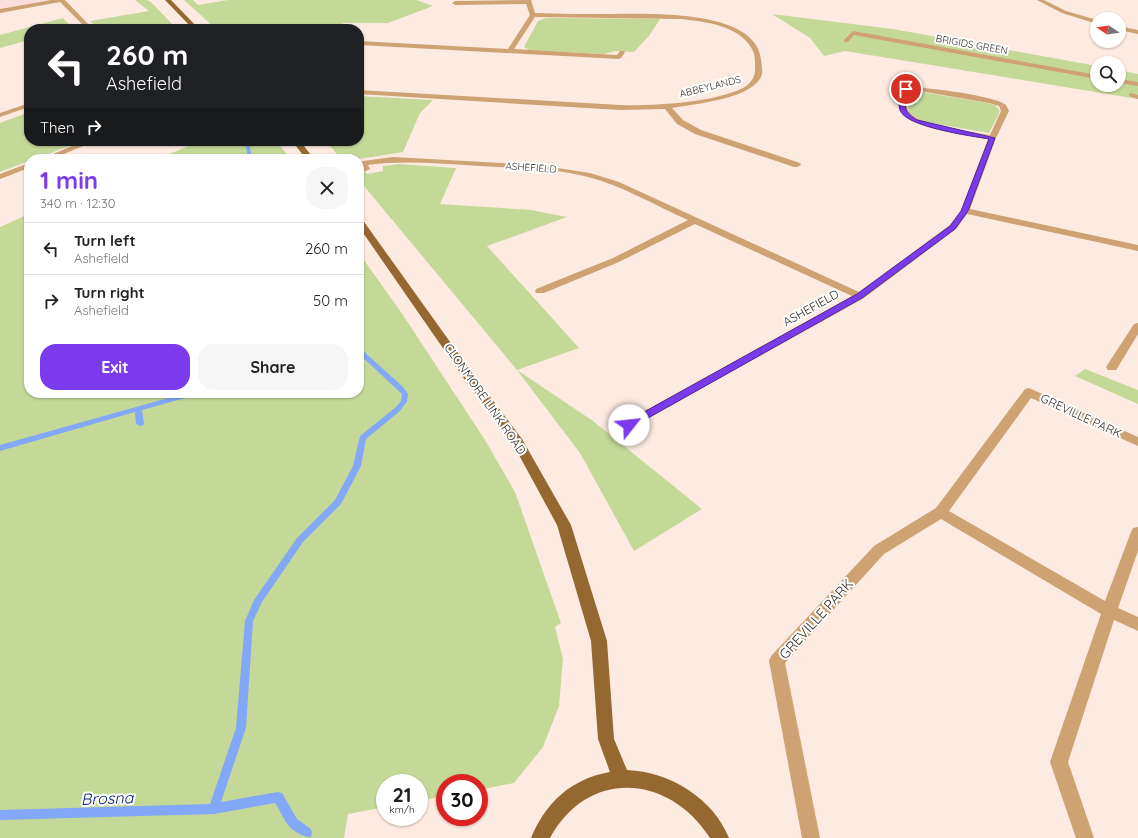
<!DOCTYPE html>
<meta charset="utf-8">
<style>
:root{--surface:#fff;--page:#f6f6f6;--text:#202124;--muted:#757577;--line:#e0e0e0;--accent:#7c3aed}
body{margin:0;font-family:Quicksand,sans-serif;background:var(--page);color:var(--text);height:100vh;display:flex;flex-direction:column;font-size:15px;white-space:nowrap}
*{box-sizing:border-box;margin:0}
p{font-size:13px;color:var(--muted)}
.icon{flex:none;width:22px;height:22px;fill:none;stroke:currentColor;stroke-width:2;stroke-linecap:round;stroke-linejoin:round}
.map{position:relative;flex:1;overflow:hidden}
.sheet{position:absolute;left:24px;top:154px;width:340px;height:244px;display:flex;flex-direction:column;background:var(--surface);border-radius:16px;box-shadow:0 1px 3px #0004}
.sheet>*{flex:none}
.top-card{position:absolute;left:24px;top:24px;width:340px;height:122px;border-radius:16px;box-shadow:0 1px 3px #0004;background:#202124;color:#fff;overflow:hidden}
.needle{width:26px;rotate:283deg}
.controls{position:absolute;left:1090px;top:12px;display:grid;gap:8px}
.controls a{display:grid;place-items:center;width:36px;height:36px;border-radius:50%;background:var(--surface);box-shadow:0 1px 3px #0004;font-size:20px}
.speed{position:absolute;left:376px;top:774px;display:flex;gap:8px;font-size:20px;font-weight:700;text-align:center}
.speed>*{display:grid;place-content:center;width:52px;height:52px;border-radius:50%;background:var(--surface);box-shadow:0 1px 3px #0004;line-height:1}
.speed small{font-size:10px;font-weight:400}
.speed .limit{border:6px solid #d22;background:#fff;color:#111}
.pin{position:absolute;display:grid;place-items:center;width:34px;height:34px;color:#fff;margin:-17px;border:2px solid #fff;border-radius:50%;box-shadow:0 1px 4px #0007}
.me{position:absolute;width:44px;margin:-22px;rotate:61deg;stroke-linejoin:round;filter:drop-shadow(0 0 3px #0008)}
.turn{display:flex;align-items:center;gap:14px;height:84px;padding:0 16px;font-size:18px}
.turn .icon{width:52px;height:52px;stroke-width:2.5}
.turn b{display:block;font-size:28px;line-height:34px}
.then{display:flex;align-items:center;height:38px;padding:0 16px;background:#0003;gap:8px;font-size:15px}
.round{display:grid;place-items:center;flex:none;width:42px;height:42px;border-radius:16px;background:var(--page)}
.headline{display:flex;align-items:center;justify-content:space-between;height:68px;padding:0 16px}
h1{font-size:24px;font-weight:700;line-height:30px;color:var(--accent)}
.button{display:flex;gap:8px;margin-top:auto;padding:8px 16px}
.button a{flex:1;height:46px;border-radius:16px;background:var(--accent);color:#fff;font-size:16px;font-weight:700;line-height:46px;text-align:center}
.button a+a{background:var(--page);color:var(--text)}
ul{padding:0;list-style:none}
li{display:flex;align-items:center;gap:12px;height:52px;padding:0 16px;border-top:1px solid var(--line)}
li div{flex:1}
li b{display:block;font-size:15px}
li em{font-style:normal}
.map>svg:first-child{display:block}
.medical{fill:#f9dedb}
.green{fill:#c4d998}
.lines{fill:none;stroke-linecap:round;stroke-linejoin:round}
.stream{fill:#82a8f7;fill-rule:evenodd}
.minor{fill:#cea273;fill-rule:evenodd}
.major{fill:#966831;fill-rule:evenodd}
.route{fill:#7c3aed;stroke:#51269a}
.labels{text-anchor:middle;stroke-width:4;stroke-linejoin:round;paint-order:stroke}
.far-street-label{font-size:10px;fill:#372f2a;stroke:#fdfdfd}
.street-label{font-size:12px;fill:#372f2a;stroke:#fdfdfd}
.near-street-label{font-size:14px;fill:#372f2a;stroke:#fdfdfd}
.near-water-label{font-size:16px;font-style:italic;fill:#011b73;stroke:#fdfdfd}
</style>
<div class="map">
<svg width="1138" height="838" viewBox="0 0 1138 838">
<rect width="100%" height="100%" fill="#fdebe1"/>
<polygon class="medical" points="0,0 49,0 0,9"/>
<g class="green">
<polygon points="135,0 147,0 151,2 177,29 99,29 90,21 149,11"/>
<polygon points="184,0 193,0 198,5 228,0 416,0 433,6 388,23 343,23 337,29 216,29"/>
<polygon points="772,14 893,29 1097,66 1097,85 1119,85 1119,70 1138,74 1138,99 845,51 824,56 810,38"/>
<polygon points="63,18 72,27 64,29 29,29 29,40 0,48 0,35"/>
<polygon points="546,18 660,19 649,36 634,52 615,51 604,54 529,50 524,47 538,21"/>
<polygon points="916,91 988,103 995,105 1000,111 989,133 925,122 909,113 907,95 909,92"/>
<polygon points="359,96 433,100 420,113 403,152 359,159 341,159 326,141 359,141"/>
<polygon points="29,112 29,141 82,141 35,159 29,159 29,161 0,172 0,123"/>
<polygon points="200,141 276,141 291,159 158,159"/>
<polygon points="359,163 367,174 383,171 383,166 399,164 456,168 440,204 531,210 567,217 487,246 579,348 517,370 593,421 702,509 634,551 580,453 517,370 359,180"/>
<polygon points="29,214 29,393 359,393 359,253 403,315 485,440 515,492 561,623 555,627 563,659 559,706 543,747 514,783 479,790 479,783 445,783 445,796 419,801 419,783 385,783 385,807 348,814 344,838 0,838 0,227"/>
<polygon points="1085,369 1138,390 1138,404 1075,376"/>
</g>
<g class="lines">
<g class="stream">
<polygon points="245,141 249,141 252,159 248,159"/>
<path d="M359 348 361 349 402 386 408 394 407 401 400 411 366 439 361 466 341 504 303 542 262 602 253 621 246 728 221 802 278 792 282 793 297 819 311 829 312 833 311 837C304 838 293 831 289 826 283 819 280 810 275 803L214 814 0 820V810L210 804 236 728 245 621 254 600 297 538 335 500 353 466 360 436 396 407 401 401 402 394 359 354Z"/>
<polygon points="186,393 197,393 196,395 142,410 144,424 142,426 140,426 136,424 135,412 0,451 0,445"/>
</g>
<g class="minor">
<polygon points="51,0 65,0 93,29 87,29 60,2 0,13 0,9"/>
<path d="M531 0 535 13C560 14 584 14 608 14 645 14 755 8 761 59 761 63 763 69 762 74 755 99 694 104 672 108L683 120 701 130 800 163 801 165 797 167H794L695 134 677 124 665 109 620 110 359 94V90L620 105C654 106 712 103 743 88 752 83 756 75 755 66 755 61 755 55 753 51 741 25 705 22 681 19L535 17 514 49 617 55 620 51H624L625 52 621 58 619 59 359 45V41L508 49 530 15 526 4 455 5 452 3 455 1Z"/>
<polygon points="1037,0 1044,0 1066,11 1097,20 1097,24 1062,13"/>
<polygon points="1119,26 1138,30 1138,34 1119,30"/>
<polygon points="853,31 1097,75 1097,79 854,35 848,42 844,42 844,40"/>
<polygon points="1119,79 1138,82 1138,86 1119,83"/>
<path d="M906 87C923 87 994 95 1006 105L1009 111 996 138 970 209 1138 245V251L967 214 956 229 864 298 629 429 625 428 623 425 625 422 852 296 695 224 619 262 544 293H536L535 291 536 289 613 258 688 220C656 206 623 186 588 177 553 168 516 168 480 166 442 164 405 160 368 165L370 169 366 171H363L359 163 363 161 393 157 538 165 590 173 619 182 859 292 950 225 961 211 988 139C970 136 911 128 902 113 898 107 899 99 900 92ZM908 91H920L989 103 999 106 1001 111 990 135C973 132 920 125 910 113 905 108 906 99 906 92Z"/>
<polygon points="1131,93 1138,95 1138,99 1129,96 1129,94"/>
<polygon points="29,103 29,107 0,117 0,113"/>
<polygon points="84,141 95,141 52,159 41,159"/>
<polygon points="29,163 29,168 0,179 0,174"/>
<polygon points="1138,323 1138,334 1118,367 1116,370 1108,370 1106,367 1134,324"/>
<polygon points="1029,388 1138,437 1138,446 1031,398 949,511 1105,601 1131,532 1133,528 1138,527 1138,551 1118,608 1138,617 1138,631 1114,620 1068,762 1094,838 1076,838 1050,762 1101,614 941,519 884,554 785,663 820,838 802,838 769,661 771,656 874,546 936,508 1025,389"/>
</g>
<g class="major">
<polygon points="165,0 171,0 199,29 193,29"/>
<polygon points="292,141 300,141 314,159 306,159"/>
<path d="M359 218 362 219 473 374 522 439 571 525 607 641 614 739 627 770C670 772 713 798 729 838H710C669 774 588 768 550 838H531C546 802 571 779 610 772L598 739 591 641 557 525 513 444 465 380 359 227Z"/>
</g>
</g>
<path class="route" d="M904 88 909 89 906 92C905 108 903 111 917 120L995 138 968 211 955 229 862 298 632 427H626L624 425 626 422 857 294 950 226 961 211 989 139C972 136 905 127 900 110 898 105 900 97 900 92Z"/>
<g class="labels">
<g class="far-street-label">
<text transform="translate(972 44) rotate(10)" y="4">BRIGIDS GREEN</text>
<text transform="translate(710 86) rotate(-14)" y="4">ABBEYLANDS</text>
<text transform="translate(531 167) rotate(4)" y="4">ASHEFIELD</text>
</g>
<g class="street-label">
<text transform="translate(811 308) rotate(-29)" y="4">ASHEFIELD</text>
<text transform="translate(485 399) rotate(55)" y="4">CLONMORE LINK ROAD</text>
<text transform="translate(1081 416) rotate(25)" y="4">GREVILLE PARK</text>
</g>
<g class="near-street-label">
<text transform="translate(816 619) rotate(-48)" y="5">GREVILLE PARK</text>
</g>
<g class="near-water-label">
<text transform="translate(107 798) rotate(-2)" y="6">Brosna</text>
</g>
</g>
</svg>
<div class="controls">
<a><svg class="needle" viewBox="-14 -14 28 28"><path d="M0-13l5 13h-10z" fill="#e53935"/><path d="M0 13l5-13h-10z" fill="#757577"/></svg></a>
<a><svg class="icon" aria-label="search" viewBox="0 0 24 24"><circle cx="10" cy="10" r="6"/><path d="M15 15l6 6"/></svg></a>
</div>
<div class="speed"><div>21<small>km/h</small></div><div class="limit">30</div></div>
<div class="pin" style="left:906px;top:89px;background:#d93025"><svg class="icon" aria-label="arrive" viewBox="0 0 24 24"><path d="M6 21V4h12l-3 4 3 4H6"/></svg></div>
<svg class="me" style="left:629px;top:425px" viewBox="-20 -20 40 40"><circle r="19" fill="#fff"/><path d="M0-13L10 11 0 6-10 11z" fill="#7c3aed"/></svg>
<div class="top-card">
<div class="turn"><svg class="icon" aria-label="left" viewBox="0 0 24 24"><path d="M17 20v-9H6M10 6l-5 5 5 5"/></svg><div><b>260 m</b>Ashefield</div></div>
<div class="then">Then<svg class="icon" aria-label="right" viewBox="0 0 24 24"><path d="M7 20v-9h11M14 6l5 5-5 5"/></svg></div>
</div>
<section class="sheet">
<div class="headline"><div><h1>1 min</h1><p>340 m · 12:30</p></div><a class="round"><svg class="icon" aria-label="close" viewBox="0 0 24 24"><path d="M6 6l12 12M18 6L6 18"/></svg></a></div>
<ul>
<li><svg class="icon" aria-label="left" viewBox="0 0 24 24"><path d="M17 20v-9H6M10 6l-5 5 5 5"/></svg><div><b>Turn left</b><p>Ashefield</p></div><em>260 m</em></li>
<li><svg class="icon" aria-label="right" viewBox="0 0 24 24"><path d="M7 20v-9h11M14 6l5 5-5 5"/></svg><div><b>Turn right</b><p>Ashefield</p></div><em>50 m</em></li>
</ul>
<div class="button"><a>Exit</a><a>Share</a></div>
</section>
</div>
